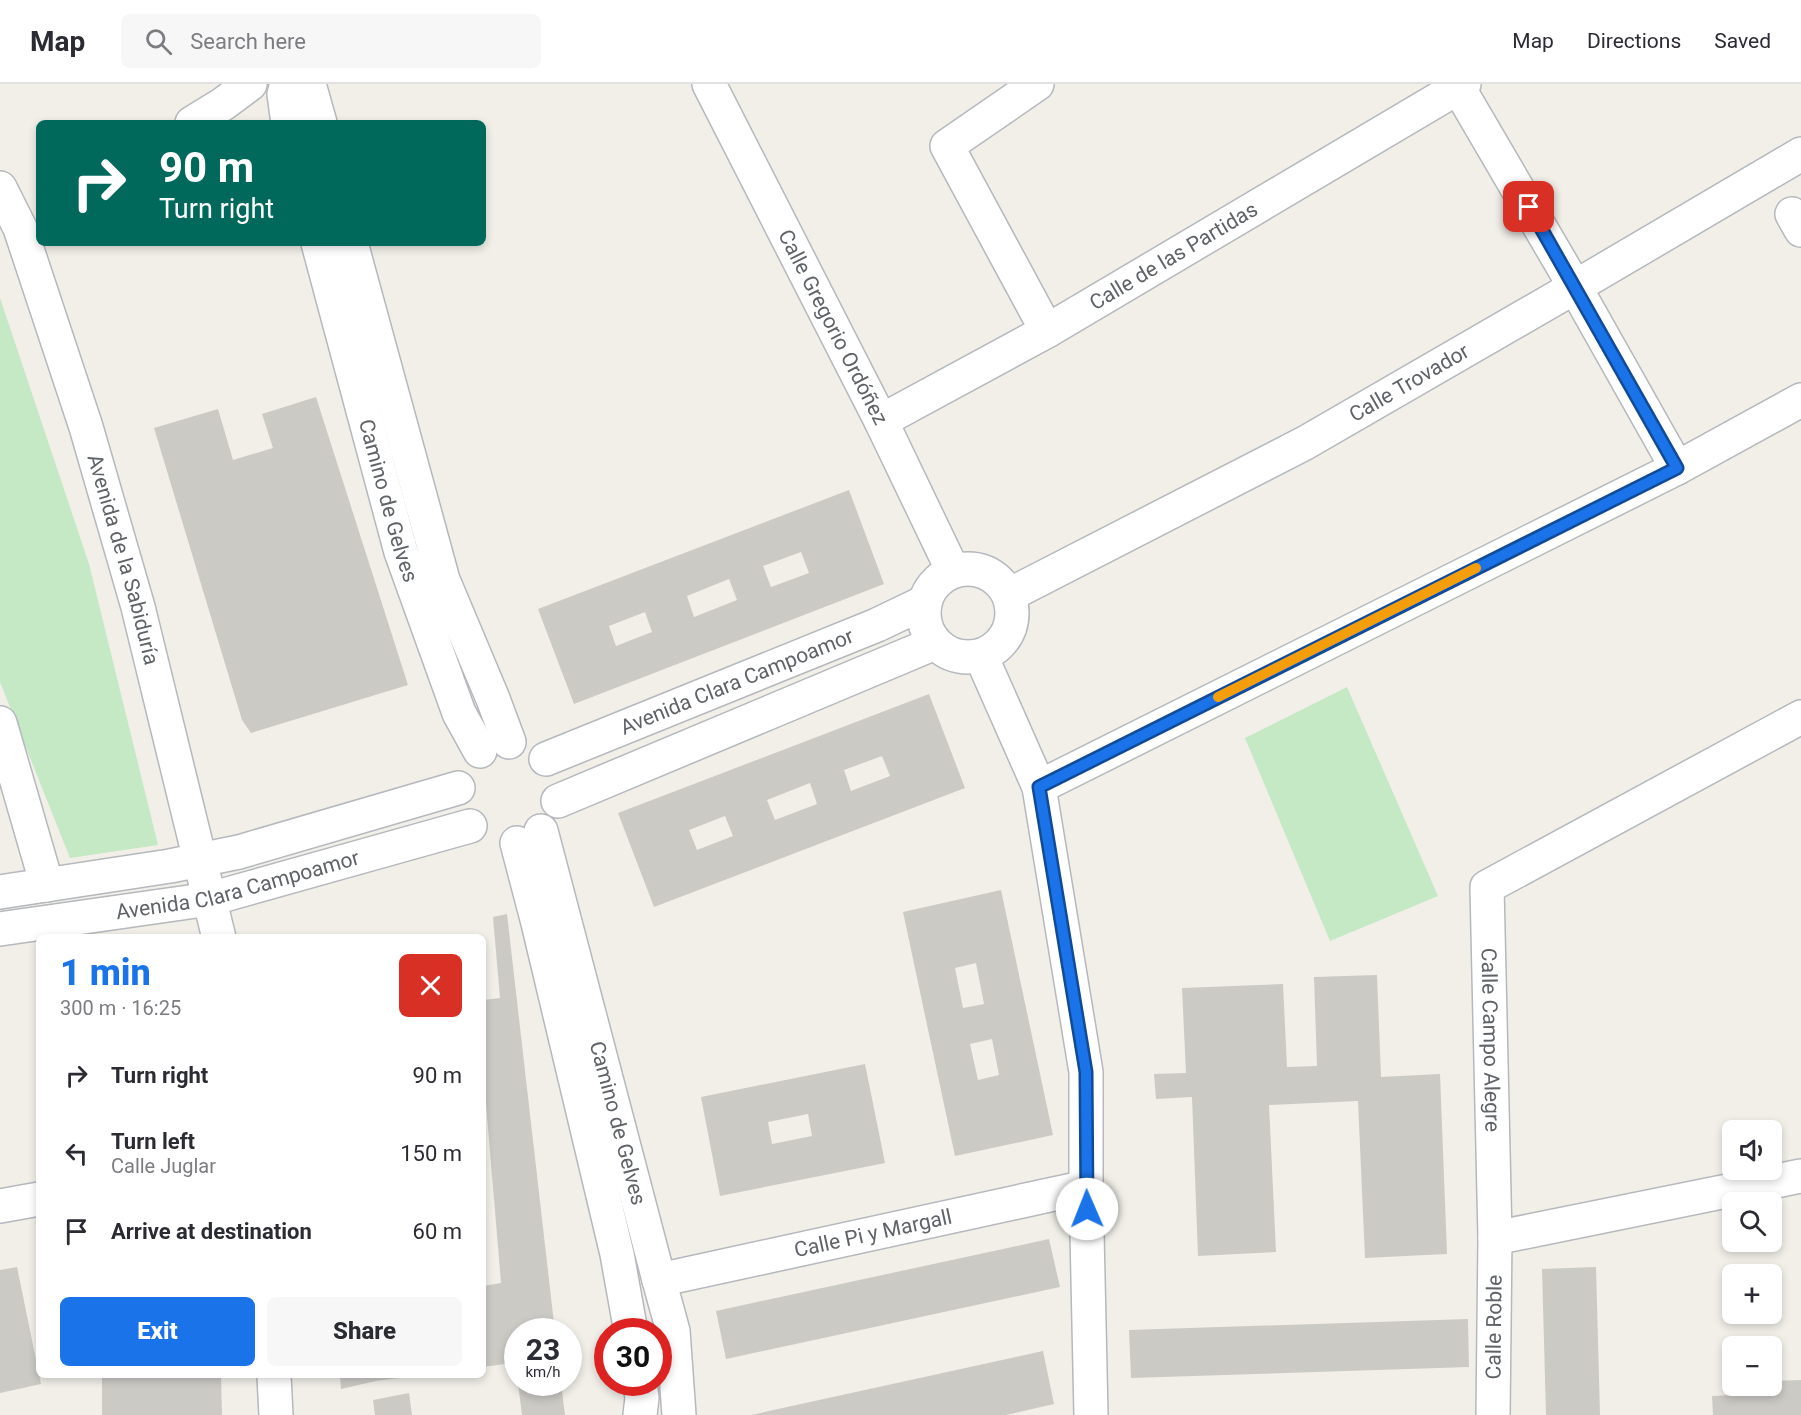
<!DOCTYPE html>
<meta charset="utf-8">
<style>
:root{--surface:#fff;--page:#f7f7f7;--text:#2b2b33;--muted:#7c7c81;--line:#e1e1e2;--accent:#1a73e8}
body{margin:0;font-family:Roboto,sans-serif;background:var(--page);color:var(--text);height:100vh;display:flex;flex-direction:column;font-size:22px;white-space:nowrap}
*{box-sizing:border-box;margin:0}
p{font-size:20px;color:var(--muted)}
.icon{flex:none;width:33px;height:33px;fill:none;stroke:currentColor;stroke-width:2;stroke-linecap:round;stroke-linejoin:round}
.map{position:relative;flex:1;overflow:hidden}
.details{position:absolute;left:36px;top:850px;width:450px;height:444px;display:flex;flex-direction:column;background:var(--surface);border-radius:9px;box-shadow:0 3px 9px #0003}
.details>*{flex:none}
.banner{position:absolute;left:36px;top:36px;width:450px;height:126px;border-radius:9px;box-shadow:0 3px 9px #0003;background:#00695c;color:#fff;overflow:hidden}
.controls{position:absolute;left:1722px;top:1036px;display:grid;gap:12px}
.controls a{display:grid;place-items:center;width:60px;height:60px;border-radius:9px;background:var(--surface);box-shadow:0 3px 9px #0003;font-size:30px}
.speed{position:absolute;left:504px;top:1234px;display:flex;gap:12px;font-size:30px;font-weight:700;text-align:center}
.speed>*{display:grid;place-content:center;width:78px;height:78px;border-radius:50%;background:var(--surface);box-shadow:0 3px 9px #0003;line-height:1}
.speed small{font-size:15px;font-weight:400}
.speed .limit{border:9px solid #d22;background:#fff;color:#111}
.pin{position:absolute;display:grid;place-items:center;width:51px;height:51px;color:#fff;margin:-26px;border-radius:12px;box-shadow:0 3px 9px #0006}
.me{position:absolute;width:66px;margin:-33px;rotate:359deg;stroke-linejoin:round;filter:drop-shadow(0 0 4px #0008)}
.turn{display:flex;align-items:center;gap:21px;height:126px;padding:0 24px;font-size:27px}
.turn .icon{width:78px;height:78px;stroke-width:2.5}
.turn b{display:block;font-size:42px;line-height:51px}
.round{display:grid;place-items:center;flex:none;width:63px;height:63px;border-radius:9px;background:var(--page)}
.headline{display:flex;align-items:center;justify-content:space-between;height:102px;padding:0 24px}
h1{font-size:36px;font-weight:800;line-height:45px;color:var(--accent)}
.action{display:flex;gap:12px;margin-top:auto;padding:12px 24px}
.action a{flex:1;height:69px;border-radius:9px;background:var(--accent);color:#fff;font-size:24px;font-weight:800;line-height:69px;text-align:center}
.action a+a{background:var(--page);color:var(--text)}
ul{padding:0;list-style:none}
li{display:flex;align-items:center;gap:18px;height:78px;padding:0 24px}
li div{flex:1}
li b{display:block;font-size:22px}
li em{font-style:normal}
header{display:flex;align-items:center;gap:36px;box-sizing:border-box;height:84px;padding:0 30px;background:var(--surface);border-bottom:2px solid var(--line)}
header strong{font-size:28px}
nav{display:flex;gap:33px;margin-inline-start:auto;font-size:21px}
.search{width:420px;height:54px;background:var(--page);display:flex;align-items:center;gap:15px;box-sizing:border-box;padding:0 21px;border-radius:9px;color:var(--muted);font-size:22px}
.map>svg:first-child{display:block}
.green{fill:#c5e8c5}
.building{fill:#cccac5;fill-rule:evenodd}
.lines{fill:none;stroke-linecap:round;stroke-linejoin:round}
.street-casing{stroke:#b5b8bc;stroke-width:36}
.street{stroke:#fff;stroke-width:33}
.route-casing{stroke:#114b97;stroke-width:15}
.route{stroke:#1a73e8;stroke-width:10}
.slow{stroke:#f59e0b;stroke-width:10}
.labels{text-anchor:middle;stroke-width:4.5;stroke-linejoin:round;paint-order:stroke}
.street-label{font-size:21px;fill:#5f6368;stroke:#fff}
</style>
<header>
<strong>Map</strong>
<div class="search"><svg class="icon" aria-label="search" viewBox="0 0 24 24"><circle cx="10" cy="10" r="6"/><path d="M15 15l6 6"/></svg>Search here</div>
<nav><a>Map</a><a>Directions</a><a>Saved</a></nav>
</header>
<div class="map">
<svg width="1801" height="1331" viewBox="0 0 1801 1331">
<rect width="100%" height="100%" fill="#f1efe8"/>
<g class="green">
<polygon points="0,214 89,480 158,761 70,774 0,598"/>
<polygon points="1347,603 1438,812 1330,857 1245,654"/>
</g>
<g class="building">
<polygon points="316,313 408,601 251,649 242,636 154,344 218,325 233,376 273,364 262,330"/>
<path d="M849 406 884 500 574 620 538 525ZM801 468 809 489 771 503 763 482ZM729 495 737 516 694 533 687 512ZM645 528 652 548 616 562 609 542Z"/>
<path d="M929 610 965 704 654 823 618 729ZM882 672 890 692 851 707 844 686ZM810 699 817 720 775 736 767 716ZM725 732 733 752 697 766 689 746Z"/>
<path d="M1001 806 1053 1051 955 1072 903 828ZM976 879 984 920 963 924 955 884ZM992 955 999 991 978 996 970 960Z"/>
<polygon points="507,830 555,1248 518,1248 518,1278 483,1283 483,1202 501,1199 486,1020 483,1020 483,916 500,914 493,833"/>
<polygon points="1377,891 1381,993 1440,990 1447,1170 1365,1174 1358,1017 1269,1021 1276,1168 1198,1172 1192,1013 1156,1015 1154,990 1186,989 1182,904 1283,900 1287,983 1317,982 1314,893"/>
<path d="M865 980 885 1079 720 1112 701 1013ZM808 1030 812 1052 772 1060 768 1038Z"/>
<polygon points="1049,1155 1060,1203 726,1275 716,1227"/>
<polygon points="17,1183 41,1300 0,1309 0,1186"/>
<polygon points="1596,1183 1600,1331 1546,1331 1542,1185"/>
<polygon points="1468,1235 1469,1283 1131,1294 1129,1246"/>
<polygon points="1043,1267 1054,1320 1006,1331 751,1331"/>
<polygon points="102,1292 221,1292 222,1331 102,1331"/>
<polygon points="340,1292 407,1292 407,1293 376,1297 341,1305"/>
<polygon points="1801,1296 1801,1331 1713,1331 1712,1312 1756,1310 1755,1302 1772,1302 1772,1297"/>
<polygon points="518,1299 561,1299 565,1331 522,1331"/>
<polygon points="409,1309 412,1331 375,1331 373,1316"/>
</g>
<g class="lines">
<defs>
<g id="street">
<polyline points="287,0 284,10 288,39"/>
<polyline points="309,0 320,39"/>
<path id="s1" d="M709 0 881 337 953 487"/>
<polyline points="1037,0 947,62 1047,247"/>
<polyline points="1458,3 1575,203 1677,384"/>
<polyline points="192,39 223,20 250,0"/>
<path id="s2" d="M0 104 20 144 86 343 138 523 219 854"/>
<polyline points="1792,130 1801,146"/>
<path id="s3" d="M318 159 401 468 459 629 480 667"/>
<polyline points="351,159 443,496 493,615 509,658"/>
<path id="s4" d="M881 337 1047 247 1464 0"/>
<circle cx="968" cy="529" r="44"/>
<path id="s5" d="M1009 511 1305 359 1575 203 1801 70"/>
<polyline points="981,572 1039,703 1086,988 1086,1103 1091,1331"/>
<path id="s6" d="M1801 633 1487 803 1495 1154 1801 1092"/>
<polyline points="0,639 47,801"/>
<path id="s7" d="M546 675 877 541 925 518"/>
<polyline points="1039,703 1677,384 1801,316"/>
<polyline points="558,717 935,559"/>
<path id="s8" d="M541 747 659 1196 673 1247 679 1331"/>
<polyline points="517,759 538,839 617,1170 631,1248"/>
<polyline points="0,808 170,782 239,768 458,704"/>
<path id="s9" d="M0 845 210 815 470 742"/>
<polyline points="0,1122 39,1115"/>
<path id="s10" d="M659 1196 1086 1103"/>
<polyline points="274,1292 276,1331"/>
<polyline points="640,1299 642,1314 640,1331"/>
<path id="s11" d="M1493 1331 1495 1154"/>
</g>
</defs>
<use href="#street" class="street-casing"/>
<use href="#street" class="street"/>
</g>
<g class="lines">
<defs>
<polyline id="route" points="1087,1125 1086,988 1039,703 1677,384 1529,123"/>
</defs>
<use href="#route" class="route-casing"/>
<use href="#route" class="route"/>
<polyline class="slow" points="1218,613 1476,484"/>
</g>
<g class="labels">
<g class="street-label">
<text dy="7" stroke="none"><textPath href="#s4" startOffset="336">Calle de las Partidas</textPath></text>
<text dy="7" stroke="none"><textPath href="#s1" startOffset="273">Calle Gregorio Ordóñez</textPath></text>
<text dy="7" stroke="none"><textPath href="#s5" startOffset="453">Calle Trovador</textPath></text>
<text dy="7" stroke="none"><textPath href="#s3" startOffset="267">Camino de Gelves</textPath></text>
<text dy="7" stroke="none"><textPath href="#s2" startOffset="392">Avenida de la Sabiduría</textPath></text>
<text dy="7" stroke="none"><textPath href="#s7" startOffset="206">Avenida Clara Campoamor</textPath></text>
<text dy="7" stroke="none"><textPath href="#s9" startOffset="242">Avenida Clara Campoamor</textPath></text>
<text dy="7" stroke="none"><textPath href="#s6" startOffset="510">Calle Campo Alegre</textPath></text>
<text dy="7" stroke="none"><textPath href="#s8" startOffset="302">Camino de Gelves</textPath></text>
<text dy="7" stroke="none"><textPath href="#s10" startOffset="219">Calle Pi y Margall</textPath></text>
<text dy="7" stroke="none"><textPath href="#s11" startOffset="88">Calle Roble</textPath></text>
</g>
</g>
</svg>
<div class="controls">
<a><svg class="icon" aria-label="sound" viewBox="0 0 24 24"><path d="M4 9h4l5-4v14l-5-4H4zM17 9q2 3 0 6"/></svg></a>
<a><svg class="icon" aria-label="search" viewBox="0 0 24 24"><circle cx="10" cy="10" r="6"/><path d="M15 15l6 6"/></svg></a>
<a>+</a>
<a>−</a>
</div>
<div class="speed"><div>23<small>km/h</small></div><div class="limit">30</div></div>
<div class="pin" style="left:1529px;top:123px;background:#d93025"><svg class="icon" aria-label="arrive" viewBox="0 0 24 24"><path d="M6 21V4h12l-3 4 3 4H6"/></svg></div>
<svg class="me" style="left:1087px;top:1125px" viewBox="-20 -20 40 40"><circle r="19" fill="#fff"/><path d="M0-13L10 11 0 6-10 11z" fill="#1a73e8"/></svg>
<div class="banner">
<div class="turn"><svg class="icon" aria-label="right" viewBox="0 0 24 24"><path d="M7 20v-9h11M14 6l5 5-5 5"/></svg><div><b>90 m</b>Turn right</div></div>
</div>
<section class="details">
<div class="headline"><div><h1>1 min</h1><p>300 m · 16:25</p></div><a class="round" style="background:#d93025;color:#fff"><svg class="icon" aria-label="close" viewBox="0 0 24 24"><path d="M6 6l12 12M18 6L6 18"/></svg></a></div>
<ul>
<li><svg class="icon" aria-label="right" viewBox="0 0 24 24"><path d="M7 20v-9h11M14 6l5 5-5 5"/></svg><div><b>Turn right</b></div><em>90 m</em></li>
<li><svg class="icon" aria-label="left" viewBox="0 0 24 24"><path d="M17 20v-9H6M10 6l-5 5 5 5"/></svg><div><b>Turn left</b><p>Calle Juglar</p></div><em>150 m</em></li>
<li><svg class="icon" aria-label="arrive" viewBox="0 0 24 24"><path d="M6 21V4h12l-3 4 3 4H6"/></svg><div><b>Arrive at destination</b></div><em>60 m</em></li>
</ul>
<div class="action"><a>Exit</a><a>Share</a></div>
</section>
</div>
